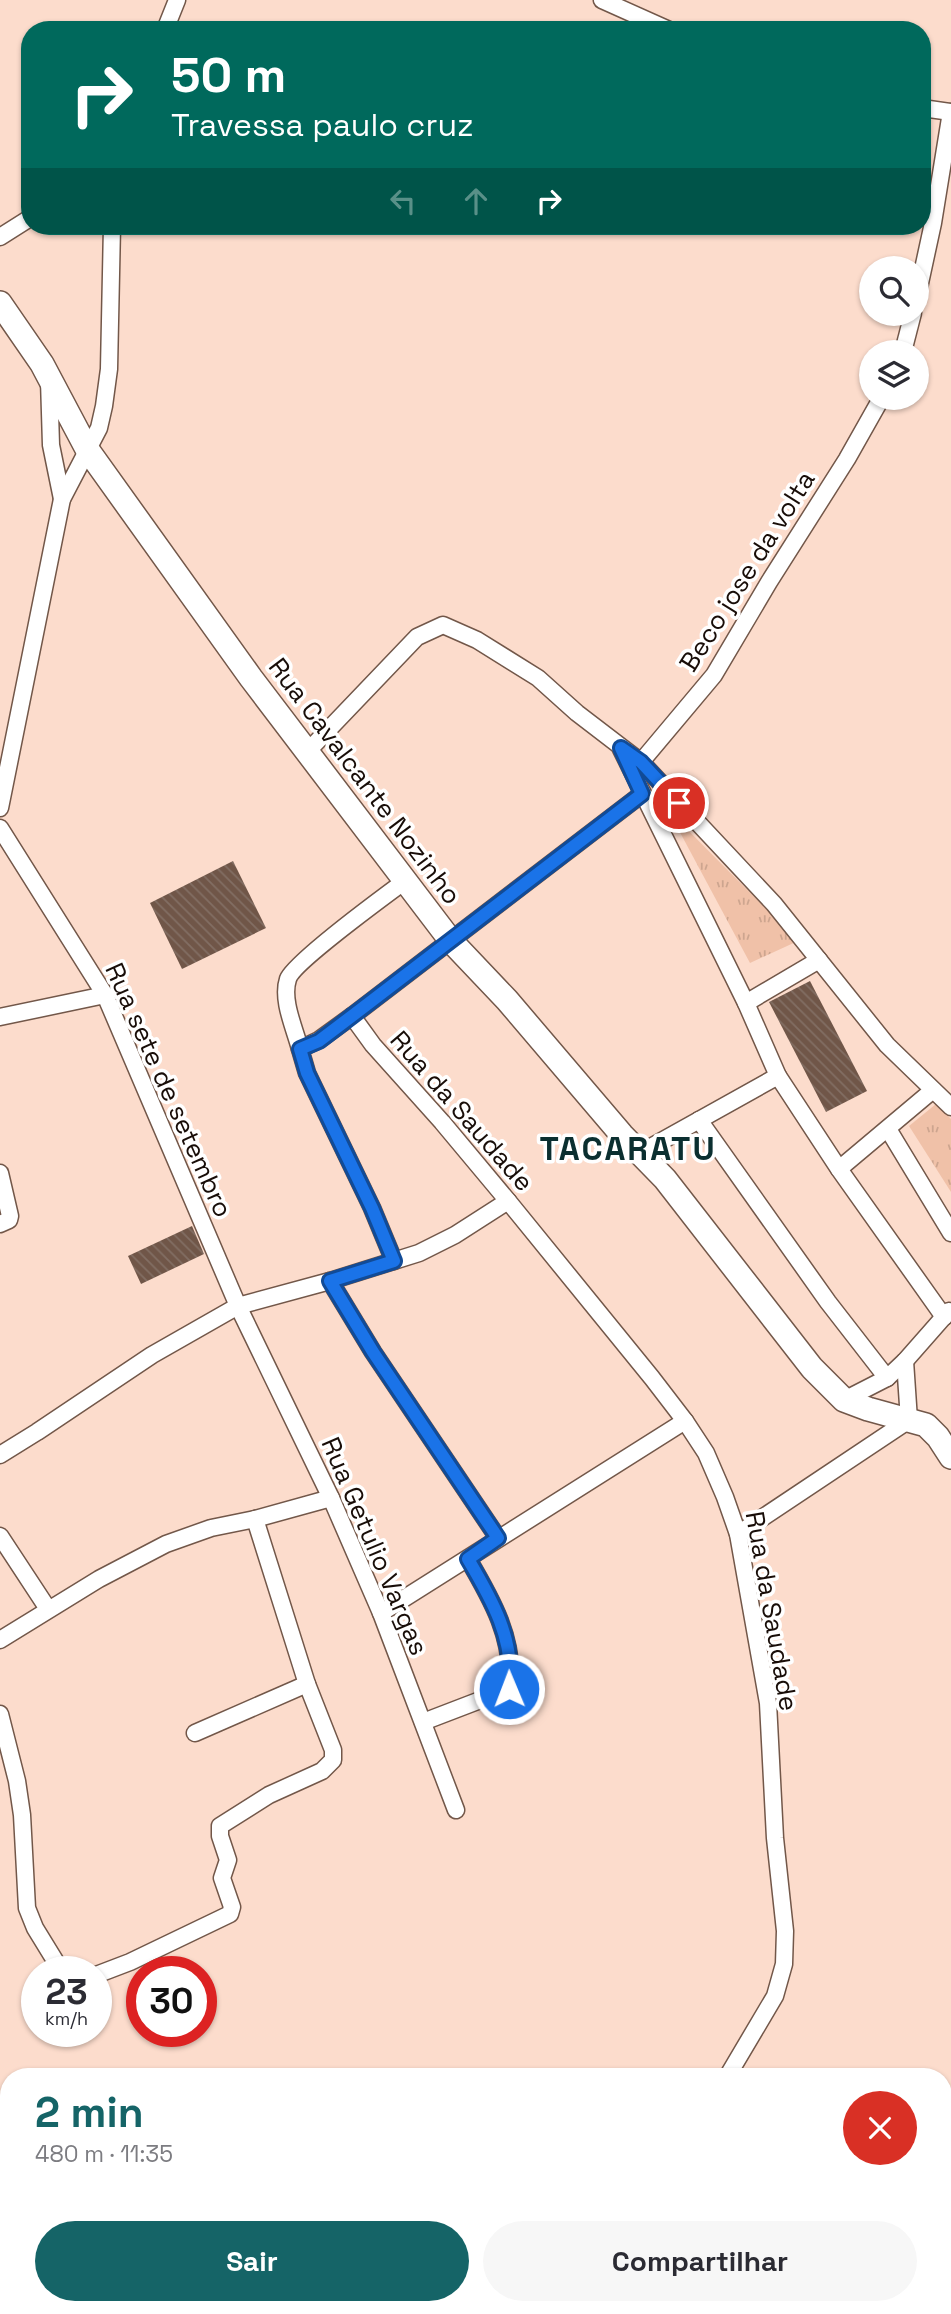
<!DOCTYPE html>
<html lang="pt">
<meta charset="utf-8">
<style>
:root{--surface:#fff;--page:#f7f7f7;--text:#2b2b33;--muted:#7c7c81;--accent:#156467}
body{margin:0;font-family:"Space Grotesk",sans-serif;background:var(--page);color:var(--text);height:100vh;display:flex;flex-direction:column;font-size:26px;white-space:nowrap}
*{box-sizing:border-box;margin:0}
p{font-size:23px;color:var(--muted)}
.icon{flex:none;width:38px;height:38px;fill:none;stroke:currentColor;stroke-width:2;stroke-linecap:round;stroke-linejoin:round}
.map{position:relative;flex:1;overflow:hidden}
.side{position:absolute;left:0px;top:2068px;width:952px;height:247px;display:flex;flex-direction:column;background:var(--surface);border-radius:28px 28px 0 0;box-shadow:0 2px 5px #0004}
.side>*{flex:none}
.hud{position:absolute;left:21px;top:21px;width:910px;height:214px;border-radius:28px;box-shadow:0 2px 5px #0004;background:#00695c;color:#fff;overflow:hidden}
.fabs{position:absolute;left:859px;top:256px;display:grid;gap:14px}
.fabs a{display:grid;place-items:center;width:70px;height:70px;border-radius:50%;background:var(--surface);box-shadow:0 2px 5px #0004;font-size:35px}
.speed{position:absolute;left:21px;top:1956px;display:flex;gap:14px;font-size:35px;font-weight:700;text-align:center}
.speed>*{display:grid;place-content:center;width:91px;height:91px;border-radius:50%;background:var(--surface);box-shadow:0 2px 5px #0004;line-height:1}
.speed small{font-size:18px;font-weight:400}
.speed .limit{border:10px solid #d22;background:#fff;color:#111}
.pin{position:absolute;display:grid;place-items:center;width:60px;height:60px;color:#fff;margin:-30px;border:4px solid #fff;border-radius:50%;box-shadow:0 2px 7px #0007}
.me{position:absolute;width:77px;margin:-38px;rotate:359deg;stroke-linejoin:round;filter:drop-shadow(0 0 5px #0008)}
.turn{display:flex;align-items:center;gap:24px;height:147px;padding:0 35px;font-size:32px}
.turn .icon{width:91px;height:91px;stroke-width:2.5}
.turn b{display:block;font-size:49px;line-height:60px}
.lanes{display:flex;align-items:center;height:66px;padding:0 35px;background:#0003;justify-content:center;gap:35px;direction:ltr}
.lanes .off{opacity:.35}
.round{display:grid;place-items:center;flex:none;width:74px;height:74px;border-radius:37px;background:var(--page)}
.head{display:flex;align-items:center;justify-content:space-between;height:119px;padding:0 35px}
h1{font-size:42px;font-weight:800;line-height:52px;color:var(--accent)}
.primary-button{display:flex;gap:14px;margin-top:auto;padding:14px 35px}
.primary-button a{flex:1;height:80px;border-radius:42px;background:var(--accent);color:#fff;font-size:28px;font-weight:800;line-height:80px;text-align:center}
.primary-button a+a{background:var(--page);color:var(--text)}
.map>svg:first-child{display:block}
.grass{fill:url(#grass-tufts)}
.building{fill:url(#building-back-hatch)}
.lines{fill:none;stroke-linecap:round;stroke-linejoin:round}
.street-casing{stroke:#725749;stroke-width:19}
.primary-casing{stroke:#725749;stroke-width:26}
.street{stroke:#fff;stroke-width:16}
.primary{stroke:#fff;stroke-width:23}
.route-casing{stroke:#114b97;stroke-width:18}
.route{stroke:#1a73e8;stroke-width:12}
.labels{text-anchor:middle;stroke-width:7;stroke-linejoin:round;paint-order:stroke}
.street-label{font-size:26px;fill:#180d08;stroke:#fff}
.district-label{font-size:33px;font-weight:bold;letter-spacing:2px;fill:#0b2f30;stroke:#fff}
</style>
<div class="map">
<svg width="951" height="2314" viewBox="0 0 951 2314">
<defs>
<pattern id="grass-tufts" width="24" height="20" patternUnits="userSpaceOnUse" patternTransform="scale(1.75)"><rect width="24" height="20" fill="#f0c1a8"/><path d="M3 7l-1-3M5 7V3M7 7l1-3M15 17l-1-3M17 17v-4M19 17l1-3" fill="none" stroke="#cda58f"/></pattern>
<pattern id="building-back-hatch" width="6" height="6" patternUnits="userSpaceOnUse" patternTransform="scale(1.75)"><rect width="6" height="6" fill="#705648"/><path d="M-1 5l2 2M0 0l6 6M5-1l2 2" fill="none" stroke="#826e63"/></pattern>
</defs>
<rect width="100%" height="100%" fill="#fcdccc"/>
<g class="grass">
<polygon points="668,810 798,941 750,963"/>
<polygon points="936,1104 951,1119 951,1192 909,1126"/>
</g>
<g class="building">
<polygon points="233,861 266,928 182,969 150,903"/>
<polygon points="810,981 867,1091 826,1112 769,1002"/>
<polygon points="192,1226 204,1254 141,1284 128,1256"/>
</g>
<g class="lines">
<defs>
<g id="street">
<polyline points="602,0 669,30"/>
<polyline points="165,30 177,0"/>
<polyline points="922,108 951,112"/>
<polyline points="0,237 30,218"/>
<polyline points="917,297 933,223 951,112"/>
<polyline points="903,352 913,313"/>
<polyline points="49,380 51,445 62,499"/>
<polyline points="621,749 746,1003 778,1076 839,1169 944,1317"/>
<polyline points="307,752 417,637 443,625 477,640 538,678 577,713 641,762 774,904 887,1045 951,1107"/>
<polyline points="641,762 714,675 769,582 847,459 882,397"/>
<polyline points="0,808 62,499 99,428 104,406 109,369 112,226"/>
<polyline points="0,828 105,995 238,1306 331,1498 381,1613 456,1810"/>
<polyline points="746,1003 819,960"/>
<polyline points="352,1016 373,1045 442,1122 508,1201 652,1378 685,1421 706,1453 725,1497 738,1534 768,1703 775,1838 785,1931 784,1964 775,1996 727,2077"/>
<polyline points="0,1017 105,995"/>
<path d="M300 1049C295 1029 281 1000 288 979 293 963 386 895 405 881"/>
<polyline points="699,1120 828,1302 887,1378"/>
<polyline points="888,1129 951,1233"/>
<polyline points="640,1153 778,1076"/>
<polyline points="839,1169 933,1090"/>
<polyline points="0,1173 10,1216 9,1220 0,1224"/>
<polyline points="394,1261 372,1208 307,1073 300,1049 319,1040 352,1016 642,794"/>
<polyline points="330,1281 373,1352 498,1538"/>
<polyline points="844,1400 887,1378 905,1361 949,1311"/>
<polyline points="0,1455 37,1432 152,1355 238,1306 330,1281 419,1253 455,1235 508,1201"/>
<polyline points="738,1534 909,1420 905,1361"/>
<polyline points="0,1536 48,1609"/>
<polyline points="381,1613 685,1421"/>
<polyline points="0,1640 99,1579 166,1544 211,1528 255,1519 331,1498"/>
<polyline points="0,1714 17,1781 22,1815 27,1908 35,1928 62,1972"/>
<path d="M423 1722 509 1689C516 1641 491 1598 468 1559"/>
<polyline points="195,1733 307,1684"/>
<polyline points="96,1975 130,1962 230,1914 232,1907 222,1878 228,1860 220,1836 220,1826 269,1795 322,1771 333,1760 333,1750 307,1684 255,1519"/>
<polyline points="604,2314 611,2306"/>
</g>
<polyline id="primary" points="0,303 42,364 87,449 251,678 451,941 507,1000 622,1135 665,1179 812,1368 844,1400 868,1409 926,1425 938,1437 951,1457"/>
</defs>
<use href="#street" class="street-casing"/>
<use href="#primary" class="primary-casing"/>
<use href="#street" class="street"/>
<use href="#primary" class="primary"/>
</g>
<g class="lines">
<defs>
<path id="route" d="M509 1689C516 1641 491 1598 468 1559L498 1538 373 1352 330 1281 394 1261 372 1208 307 1073 300 1049 319 1041 352 1016 642 794 621 748 641 762 679 803"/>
</defs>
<use href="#route" class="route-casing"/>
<use href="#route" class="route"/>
</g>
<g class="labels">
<g class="street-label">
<text transform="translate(747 571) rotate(-58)" y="9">Beco jose da volta</text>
<text transform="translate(365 781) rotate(53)" y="9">Rua Cavalcante Nozinho</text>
<text transform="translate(169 1090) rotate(66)" y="9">Rua sete de setembro</text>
<text transform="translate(462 1111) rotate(49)" y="9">Rua da Saudade</text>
<text transform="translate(375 1546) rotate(67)" y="9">Rua Getulio Vargas</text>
<text transform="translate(772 1611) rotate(80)" y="9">Rua da Saudade</text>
</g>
<g class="district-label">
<text x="628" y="1160">TACARATU</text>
</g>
</g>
</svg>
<div class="fabs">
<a><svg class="icon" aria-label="search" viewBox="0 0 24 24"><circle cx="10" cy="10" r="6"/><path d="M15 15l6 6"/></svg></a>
<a><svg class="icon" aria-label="layers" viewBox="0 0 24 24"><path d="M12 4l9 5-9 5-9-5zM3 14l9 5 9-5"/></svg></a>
</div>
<div class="speed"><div>23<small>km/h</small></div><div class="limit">30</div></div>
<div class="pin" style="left:679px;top:803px;background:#d93025"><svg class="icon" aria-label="arrive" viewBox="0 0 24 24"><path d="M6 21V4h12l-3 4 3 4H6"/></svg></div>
<svg class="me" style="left:509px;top:1689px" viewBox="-20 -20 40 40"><circle r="17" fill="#1a73e8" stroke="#fff" stroke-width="3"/><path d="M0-11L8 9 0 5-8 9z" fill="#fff"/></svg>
<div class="hud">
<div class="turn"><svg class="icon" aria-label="right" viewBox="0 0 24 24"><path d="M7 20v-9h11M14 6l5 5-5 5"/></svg><div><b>50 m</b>Travessa paulo cruz</div></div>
<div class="lanes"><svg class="icon off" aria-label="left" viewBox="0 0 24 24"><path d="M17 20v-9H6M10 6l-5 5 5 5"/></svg><svg class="icon off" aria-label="ahead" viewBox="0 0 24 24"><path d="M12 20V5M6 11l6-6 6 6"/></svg><svg class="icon" aria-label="right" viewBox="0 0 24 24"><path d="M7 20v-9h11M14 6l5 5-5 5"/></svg></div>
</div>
<section class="side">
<div class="head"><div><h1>2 min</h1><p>480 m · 11:35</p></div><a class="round" style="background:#d93025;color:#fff"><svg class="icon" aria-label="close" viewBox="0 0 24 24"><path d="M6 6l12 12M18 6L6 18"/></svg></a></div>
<div class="primary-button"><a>Sair</a><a>Compartilhar</a></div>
</section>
</div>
